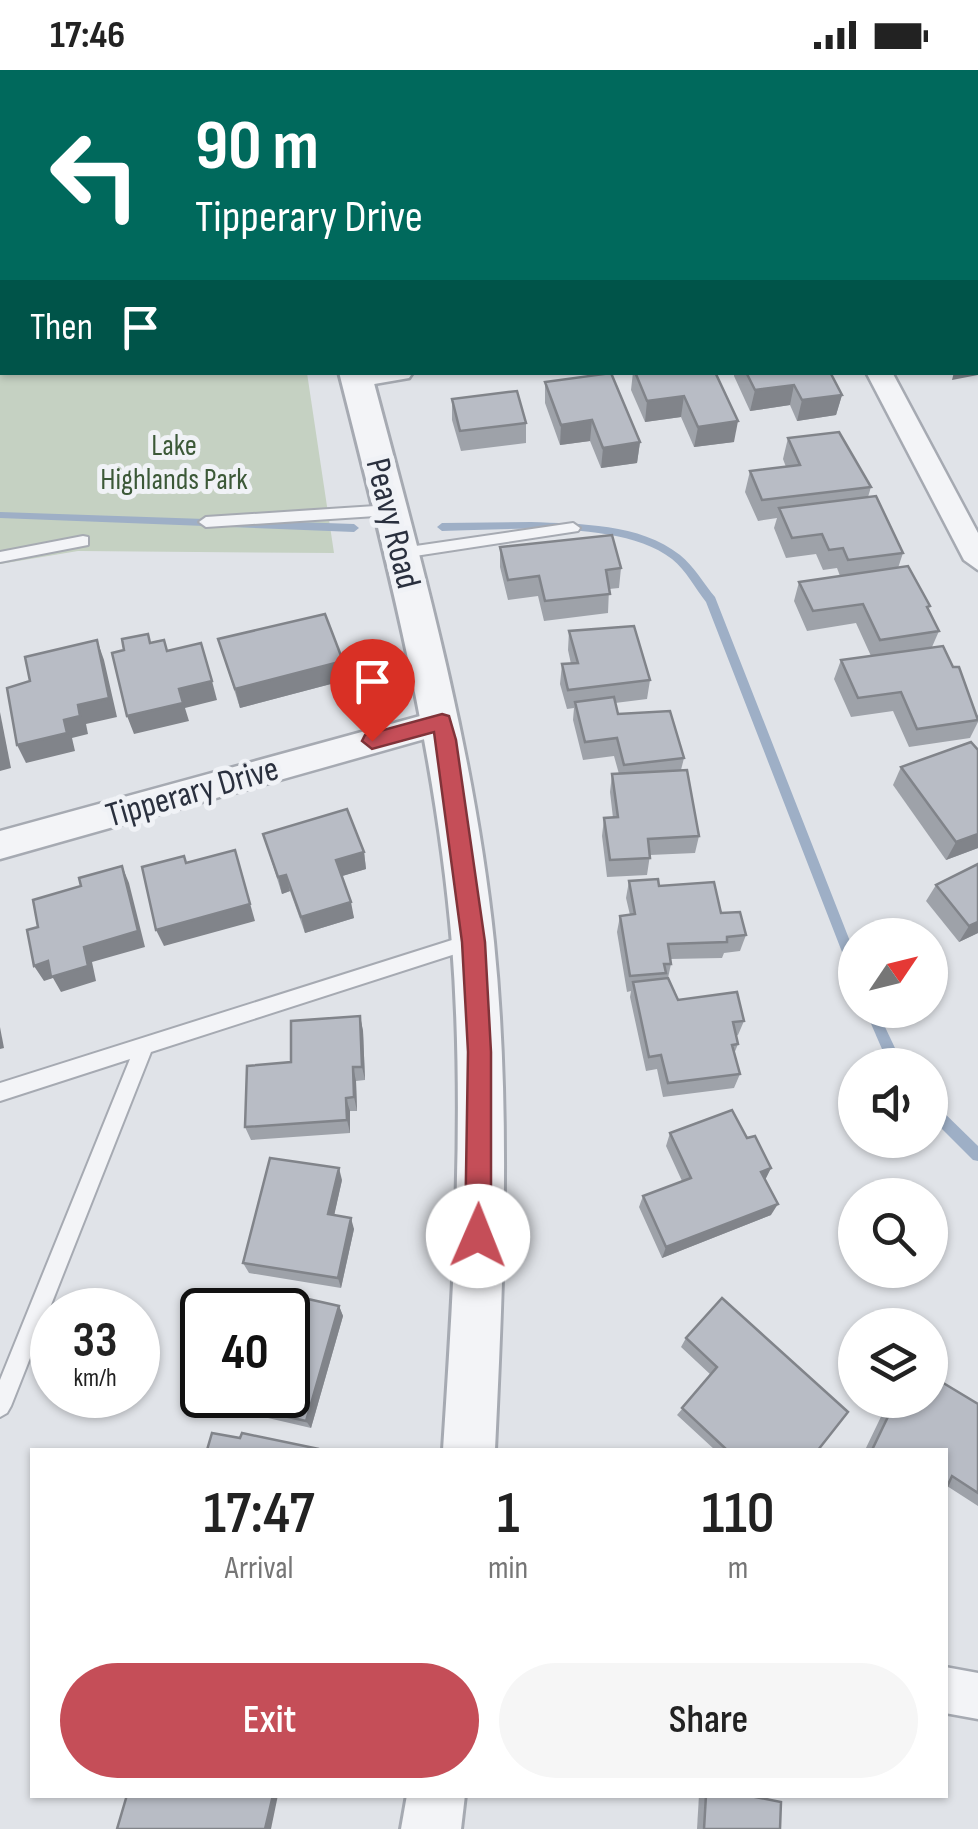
<!DOCTYPE html>
<style>
:root{--surface:#fff;--page:#f6f6f6;--text:#222;--muted:#767676;--accent:#c54e58}
body{margin:0;font-family:"Sofia Sans Condensed",sans-serif;background:var(--page);color:var(--text);height:100vh;display:flex;flex-direction:column;font-size:38px;white-space:nowrap}
*{box-sizing:border-box;margin:0}
p{font-size:32px;color:var(--muted)}
.icon{flex:none;width:55px;height:55px;fill:none;stroke:currentColor;stroke-width:2;stroke-linecap:round;stroke-linejoin:round}
.map{position:relative;flex:1;overflow:hidden}
.sheet{position:absolute;left:30px;top:1378px;width:918px;height:350px;display:flex;flex-direction:column;background:var(--surface);border-radius:0px;box-shadow:0 2px 8px #0004}
.sheet>*{flex:none}
.guide{position:absolute;left:0px;top:0px;width:980px;height:305px;box-shadow:0 2px 8px #0004;background:#00695c;color:#fff;overflow:hidden}
.needle{width:65px;rotate:55deg}
.fabs{position:absolute;left:838px;top:848px;display:grid;gap:20px}
.fabs a{display:grid;place-items:center;width:110px;height:110px;border-radius:50%;background:var(--surface);box-shadow:0 2px 8px #0004;font-size:50px}
.speed{position:absolute;left:30px;top:1218px;display:flex;gap:20px;font-size:50px;font-weight:700;text-align:center}
.speed>*{display:grid;place-content:center;width:130px;height:130px;border-radius:50%;background:var(--surface);box-shadow:0 2px 8px #0004;line-height:1}
.speed small{font-size:25px;font-weight:400}
.speed .limit{border:5px solid #111;border-radius:15px;background:#fff;color:#111}
.pin{position:absolute;display:grid;place-items:center;width:85px;height:85px;color:#fff;margin:-102px -42px;border-radius:50% 50% 50% 0;rotate:-45deg;box-shadow:0 0 10px #0007}
.pin .icon{rotate:45deg}
.me{position:absolute;width:110px;margin:-55px;rotate:1deg;stroke-linejoin:round;filter:drop-shadow(0 0 8px #0008)}
.turn{display:flex;align-items:center;gap:35px;height:210px;padding:0 30px;font-size:45px}
.turn .icon{width:130px;height:130px;stroke-width:2.5}
.turn b{display:block;font-size:70px;line-height:85px}
.then{display:flex;align-items:center;height:95px;padding:0 30px;background:#0003;gap:20px;font-size:38px}
.eta{display:flex;justify-content:space-evenly;align-items:center;height:170px;text-align:center}
.eta b{font-size:60px;font-weight:600;line-height:70px}
.button{display:flex;gap:20px;margin-top:auto;padding:20px 30px}
.button a{flex:1;height:115px;border-radius:60px;background:var(--accent);color:#fff;font-size:40px;font-weight:600;line-height:115px;text-align:center}
.button a+a{background:var(--page);color:var(--text)}
.status{display:flex;justify-content:space-between;align-items:center;height:70px;padding:0 50px;background:var(--surface);direction:ltr}
.status svg{height:28px;fill:currentColor}
.map>svg:first-child{display:block}
.green{fill:#c5d1c2}
.lines{fill:none;stroke-linecap:round;stroke-linejoin:round}
.stream{fill:#9eafc6;fill-rule:evenodd}
.service-casing{stroke:#a6aab2;stroke-width:4}
.minor-casing{stroke:#a6aab2;stroke-width:5}
.tertiary-casing{stroke:#a6aab2;stroke-width:6}
.service{fill:#f3f4f7;fill-rule:evenodd}
.minor{fill:#f3f4f7;fill-rule:evenodd}
.tertiary{fill:#f3f4f7;fill-rule:evenodd}
.secondary{fill:#fff;fill-rule:evenodd}
.wall{fill:#9ea2a9}
.shaded-wall{fill:#81848a}
.building{fill:#b8bcc5;stroke:#81848a;stroke-width:2.5}
.route{fill:#c54e58;stroke:#803339;stroke-width:2.5}
.labels{text-anchor:middle;stroke-width:10;stroke-linejoin:round;paint-order:stroke}
.far-park-label{font-size:30px;fill:#3c5938;stroke:#f0f2f6}
.street-label{font-size:35px;fill:#2a303e;stroke:#f0f2f6}
</style>
<div class="status"><b>17:46</b><svg viewBox="0 0 49 12"><path d="M0 12V9h3v3zM5 12V6h3v6zM10 12V3h3v9zM15 12V0h3v12zM26 1h20v11H26zM47 4h2v5h-2z"/></svg></div>
<div class="map">
<svg width="978" height="1759" viewBox="0 0 978 1759">
<rect width="100%" height="100%" fill="#e0e3e8"/>
<polygon class="green" points="0,59 2,302 307,303 334,483 78,481 0,494"/>
<g class="lines">
<g class="stream">
<polygon points="2,173 2,181 0,182 0,174"/>
<polygon points="0,442 354,454 359,458 354,462 0,448"/>
<path d="M531 452C579 454 640 453 680 485 694 496 704 514 715 527L855 884V906L851 904 849 900 706 532C695 518 686 500 672 489 619 449 507 460 442 461L437 457 442 453Z"/>
<polygon points="865,940 877,940 903,995 889,995"/>
<polygon points="930,1032 935,1034 978,1076 978,1091 973,1090 930,1047"/>
</g>
<defs>
<g id="service">
<polygon points="391,435 398,440 391,445 206,457 199,452 206,447"/>
<polygon points="573,453 580,458 578,461 402,488 395,483 402,478"/>
<polygon points="83,466 88,467 88,475 0,492 0,482"/>
<polygon points="471,864 477,867 480,872 477,877 151,982 11,1336 7,1343 0,1347 0,1310 130,989 0,1031 0,1013"/>
</g>
<g id="minor">
<polygon points="350,302 413,302 409,308 357,317 344,309"/>
<polygon points="866,302 892,302 978,463 978,500 964,490"/>
<polygon points="442,640 453,643 458,652 453,661 0,789 0,761"/>
<polygon points="945,1597 978,1603 978,1649 945,1643"/>
</g>
<g id="tertiary">
<polygon points="263,0 289,0 290,2 265,2"/>
<path d="M339 302H371C421 490 474 678 494 872 511 1041 503 1211 495 1380H443C454 1212 465 1042 452 874 436 680 387 491 339 302Z"/>
<polygon points="407,1725 465,1725 461,1759 401,1759"/>
</g>
</defs>
<use href="#service" class="service-casing"/>
<use href="#minor" class="minor-casing"/>
<use href="#tertiary" class="tertiary-casing"/>
<use href="#service" class="service"/>
<use href="#minor" class="minor"/>
<use href="#tertiary" class="tertiary"/>
<rect class="secondary" x="0" y="33" width="2" height="18"/>
</g>
<g class="wall">
<polygon points="633,302 715,302 734,372 694,377 681,347 645,352 631,320"/>
<polygon points="734,302 830,302 842,325 836,345 797,351 790,335 750,341 734,306"/>
<polygon points="545,312 640,372 637,393 601,398 590,371 560,375 545,333"/>
<polygon points="452,329 526,353 526,373 461,381 452,350"/>
<polygon points="788,368 871,417 868,427 903,483 898,498 929,540 939,561 932,577 978,646 978,652 970,668 909,677 893,641 851,647 834,609 841,590 871,586 856,553 807,561 794,531 799,512 840,506 837,498 823,500 816,484 786,488 774,458 777,448 758,451 745,422 750,401 786,397 783,389"/>
<polygon points="500,477 621,498 619,518 609,519 608,543 544,551 538,526 508,530 500,497"/>
<polygon points="569,561 650,610 647,629 615,633 618,644 684,688 681,700 699,766 695,783 650,785 647,805 607,807 602,766 604,748 613,748 610,722 612,704 619,704 614,686 583,690 573,650 574,638 567,639 560,614 562,594 571,594 568,580"/>
<polygon points="218,569 343,591 346,610 240,638"/>
<polygon points="901,697 978,778 946,790 893,715"/>
<polygon points="263,764 364,782 366,799 342,806 354,848 305,863 290,821 282,824"/>
<polygon points="978,794 978,863 959,872 926,831 936,815"/>
<polygon points="629,811 659,816 721,843 746,865 740,881 724,883 722,888 670,889 671,894 668,908 678,930 744,951 738,965 736,966 738,974 734,984 740,1004 734,1018 663,1027 657,999 646,1001 630,927 631,921 627,922 617,862 620,846 630,845 626,828"/>
<polygon points="360,946 363,961 365,1010 356,1011 357,1041 350,1041 350,1063 251,1070 245,1057 291,992"/>
<polygon points="670,1063 747,1068 771,1098 765,1110 771,1145 662,1188 639,1137 643,1126 682,1111 666,1076"/>
<polygon points="342,1110 334,1145 354,1159 341,1218 249,1203 243,1193"/>
<polygon points="339,1236 343,1246 311,1358 233,1340 227,1333"/>
<polygon points="686,1268 818,1380 715,1380 677,1345 711,1305 681,1277"/>
<polygon points="889,1330 930,1330 978,1334 978,1436 947,1416 945,1380 865,1380"/>
<polygon points="699,1725 755,1725 781,1732 780,1759 697,1759"/>
</g>
<g class="shaded-wall">
<polygon points="978,286 978,305 952,310 954,302 978,302"/>
<polygon points="794,315 790,335 750,341 755,320"/>
<polygon points="842,325 836,345 797,351 802,330"/>
<polygon points="684,326 681,347 645,352 647,331"/>
<polygon points="592,350 590,371 560,375 561,355"/>
<polygon points="738,351 734,372 694,377 698,357"/>
<polygon points="640,372 637,393 601,398 603,378"/>
<polygon points="97,570 104,590 117,647 86,654 88,664 72,668 75,681 26,693 17,675 64,650 78,635"/>
<polygon points="343,591 346,610 240,638 235,619"/>
<polygon points="212,611 217,630 185,638 189,651 134,664 127,646 179,619"/>
<polygon points="0,642 11,698 0,701"/>
<polygon points="978,764 978,778 946,790 956,772"/>
<polygon points="235,780 255,851 164,876 156,860"/>
<polygon points="364,782 366,799 339,807 336,790"/>
<polygon points="122,796 129,813 145,877 92,892 96,911 61,922 53,908 44,911 34,896 84,877"/>
<polygon points="286,805 290,821 282,824 278,807"/>
<polygon points="351,832 354,848 305,863 301,847"/>
<polygon points="978,852 978,863 959,872 969,856"/>
<polygon points="360,946 363,961 365,1010 362,997"/>
<polygon points="0,957 4,978 0,979"/>
<polygon points="353,997 356,1011 357,1041 354,1027"/>
<polygon points="346,1028 350,1041 350,1063 347,1050"/>
<polygon points="339,1098 342,1110 332,1155 328,1144"/>
<polygon points="771,1098 765,1110 761,1102"/>
<polygon points="778,1134 771,1145 662,1188 666,1177"/>
<polygon points="351,1148 354,1159 341,1218 338,1208"/>
<polygon points="339,1236 343,1246 311,1358 306,1351"/>
<polygon points="273,1725 278,1725 271,1759 265,1759"/>
</g>
<g class="building">
<polygon points="635,302 715,302 738,351 698,357 684,326 647,331"/>
<polygon points="746,302 830,302 842,325 802,330 794,315 755,320"/>
<polygon points="611,303 640,372 603,378 592,350 561,355 545,312"/>
<polygon points="517,321 526,353 460,361 452,329"/>
<polygon points="839,362 871,417 762,430 750,401 800,395 788,368"/>
<polygon points="876,426 903,483 848,490 843,478 829,480 822,464 792,468 779,438"/>
<polygon points="612,465 621,498 606,500 610,524 545,531 539,506 508,510 500,477"/>
<polygon points="908,496 930,536 927,537 939,561 880,570 863,534 813,541 799,512"/>
<polygon points="325,544 343,591 235,619 218,569"/>
<polygon points="634,556 650,610 568,620 562,594 578,593 569,561"/>
<polygon points="148,564 150,573 164,570 167,581 201,573 212,611 179,619 183,633 127,646 112,583 124,580 122,569"/>
<polygon points="97,570 109,628 78,635 80,646 64,650 67,663 17,675 7,618 30,611 25,587"/>
<polygon points="943,576 953,597 959,597 978,650 917,659 901,622 858,628 841,590"/>
<polygon points="614,627 618,644 670,641 684,688 624,695 617,668 585,672 575,632"/>
<polygon points="971,672 978,680 978,764 956,772 901,697"/>
<polygon points="687,700 699,766 648,769 650,788 610,790 604,748 618,747 612,704"/>
<polygon points="347,739 364,782 336,790 351,832 301,847 286,805 278,807 263,764"/>
<polygon points="235,780 250,834 156,860 142,797 184,786 186,793"/>
<polygon points="978,794 978,852 969,856 936,815"/>
<polygon points="122,796 138,861 84,877 88,896 51,907 48,891 34,896 27,860 38,857 33,830 81,816 79,808"/>
<polygon points="658,809 659,816 714,812 721,843 740,842 746,865 727,867 727,872 668,874 671,894 664,894 666,903 630,906 620,846 635,844 629,811"/>
<polygon points="668,908 678,930 737,922 744,951 733,952 738,974 732,975 740,1004 668,1013 661,985 649,987 633,912"/>
<polygon points="360,946 362,997 353,997 354,1027 346,1028 347,1050 245,1057 247,996 291,992 291,951"/>
<polygon points="732,1040 747,1068 755,1066 771,1098 761,1102 778,1134 666,1177 643,1126 691,1108 670,1063"/>
<polygon points="270,1088 339,1098 328,1144 351,1148 338,1208 243,1193"/>
<polygon points="268,1220 339,1236 306,1351 227,1333 229,1325 288,1325 288,1240 261,1240"/>
<polygon points="722,1228 848,1342 818,1380 727,1380 682,1338 717,1297 686,1268"/>
<polygon points="930,1305 978,1334 978,1423 952,1406 945,1421 945,1380 872,1380 896,1330 930,1330"/>
<polygon points="212,1363 240,1368 242,1363 319,1379 207,1380"/>
<polygon points="127,1725 273,1725 265,1759 117,1759"/>
<polygon points="706,1725 745,1725 781,1732 780,1759 704,1759"/>
</g>
<polygon class="route" points="442,644 449,646 456,670 485,872 491,982 491,1166 487,1174 478,1178 469,1174 465,1166 468,982 462,872 434,662 372,679 362,671 365,665"/>
<g class="labels">
<g class="far-park-label">
<text x="174" y="385">Lake<tspan x="174" dy="34">Highlands Park</tspan></text>
</g>
<g class="street-label">
<text transform="translate(394 453) rotate(76)" y="12">Peavy Road</text>
<text transform="translate(192 721) rotate(-16)" y="12">Tipperary Drive</text>
</g>
</g>
</svg>
<div class="fabs">
<a><svg class="needle" viewBox="-14 -14 28 28"><path d="M0-13l5 13h-10z" fill="#e53935"/><path d="M0 13l5-13h-10z" fill="#767676"/></svg></a>
<a><svg class="icon" aria-label="sound" viewBox="0 0 24 24"><path d="M4 9h4l5-4v14l-5-4H4zM17 9q2 3 0 6"/></svg></a>
<a><svg class="icon" aria-label="search" viewBox="0 0 24 24"><circle cx="10" cy="10" r="6"/><path d="M15 15l6 6"/></svg></a>
<a><svg class="icon" aria-label="layers" viewBox="0 0 24 24"><path d="M12 4l9 5-9 5-9-5zM3 14l9 5 9-5"/></svg></a>
</div>
<div class="speed"><div>33<small>km/h</small></div><div class="limit">40</div></div>
<div class="pin" style="left:372px;top:671px;background:#d93025"><svg class="icon" aria-label="arrive" viewBox="0 0 24 24"><path d="M6 21V4h12l-3 4 3 4H6"/></svg></div>
<svg class="me" style="left:478px;top:1166px" viewBox="-20 -20 40 40"><circle r="19" fill="#fff"/><path d="M0-13L10 11 0 6-10 11z" fill="#c54e58"/></svg>
<div class="guide">
<div class="turn"><svg class="icon" aria-label="left" viewBox="0 0 24 24"><path d="M17 20v-9H6M10 6l-5 5 5 5"/></svg><div><b>90 m</b>Tipperary Drive</div></div>
<div class="then">Then<svg class="icon" aria-label="arrive" viewBox="0 0 24 24"><path d="M6 21V4h12l-3 4 3 4H6"/></svg></div>
</div>
<section class="sheet">
<div class="eta">
<div><b>17:47</b><p>Arrival</p></div>
<div><b>1</b><p>min</p></div>
<div><b>110</b><p>m</p></div>
</div>
<div class="button"><a>Exit</a><a>Share</a></div>
</section>
</div>
